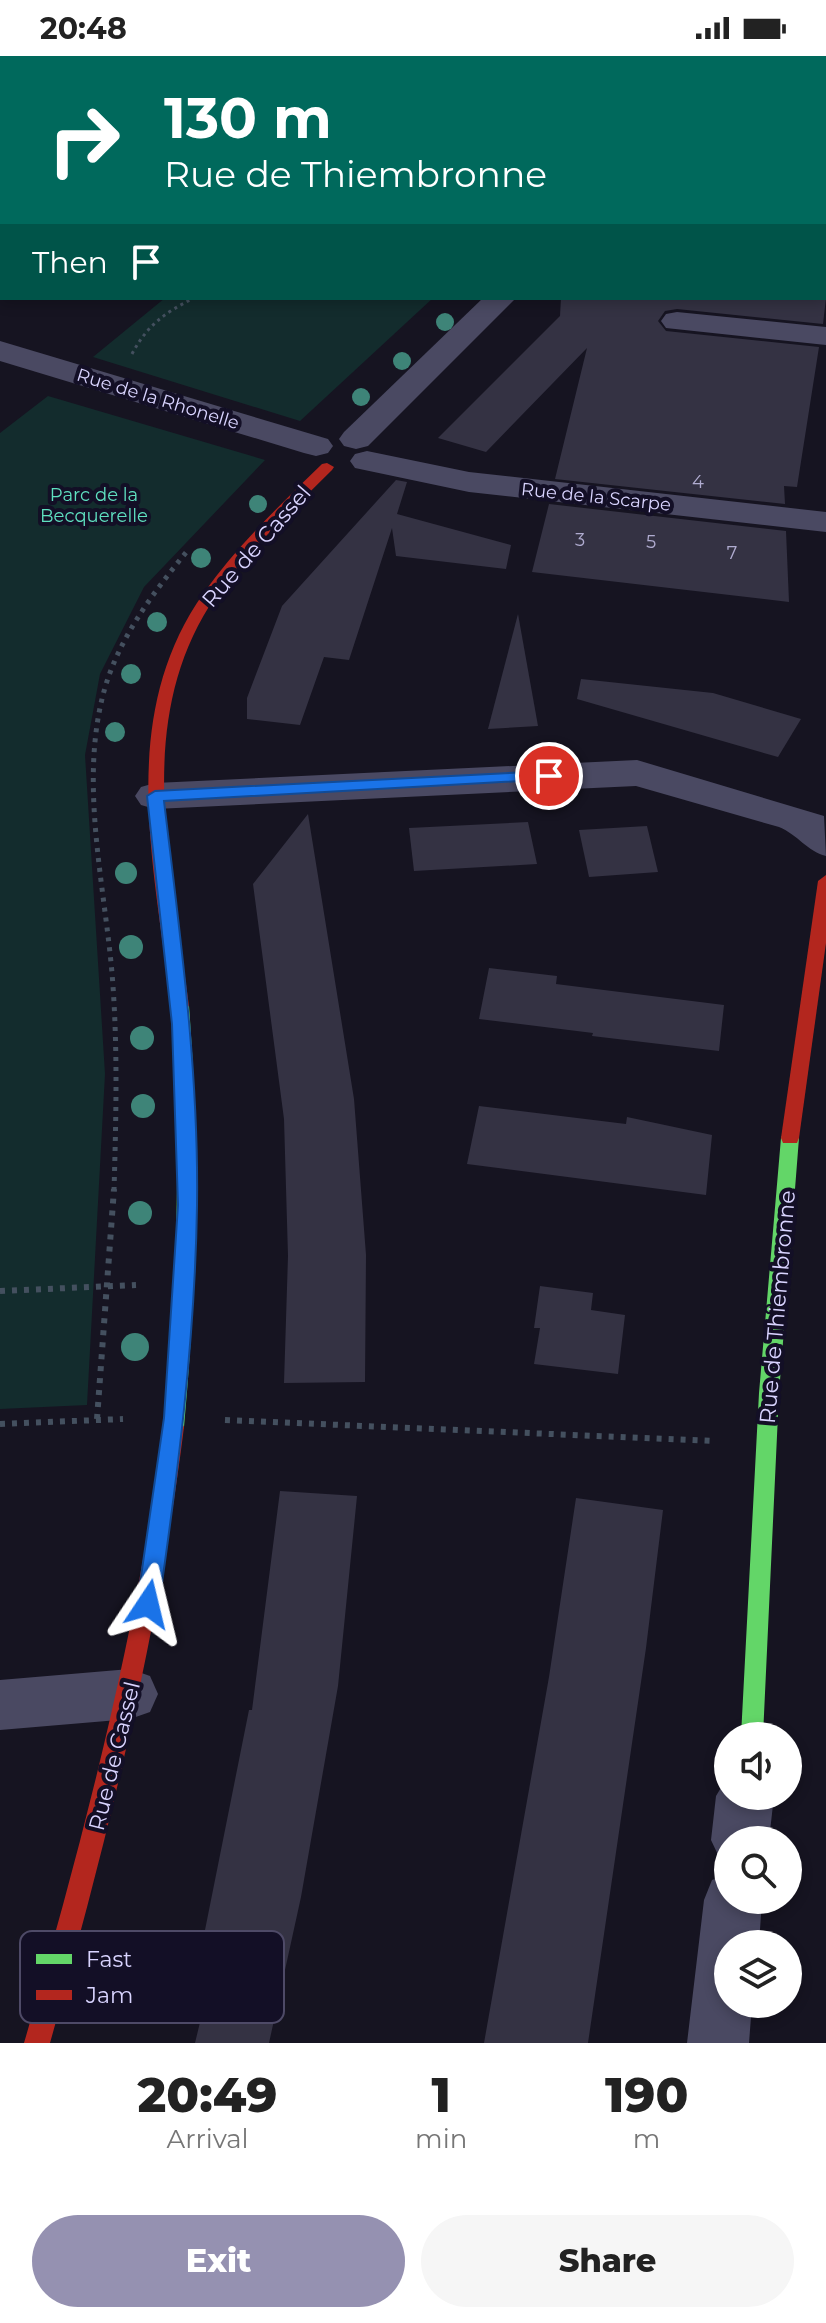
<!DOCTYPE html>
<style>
:root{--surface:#fff;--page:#f6f6f6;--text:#222;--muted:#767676;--accent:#9591b1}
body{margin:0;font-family:Montserrat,sans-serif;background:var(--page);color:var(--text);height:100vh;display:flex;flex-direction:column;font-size:30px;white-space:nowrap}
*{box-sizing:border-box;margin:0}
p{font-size:26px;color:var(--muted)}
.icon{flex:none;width:44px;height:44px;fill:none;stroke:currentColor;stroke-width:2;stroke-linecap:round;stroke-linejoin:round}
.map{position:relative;height:1987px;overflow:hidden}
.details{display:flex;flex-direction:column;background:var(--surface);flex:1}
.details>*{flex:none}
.banner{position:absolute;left:0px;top:0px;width:826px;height:244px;box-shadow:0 4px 12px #0003;background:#00695c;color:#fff;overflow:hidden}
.tools{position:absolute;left:714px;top:1666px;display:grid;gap:16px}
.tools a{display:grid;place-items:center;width:88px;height:88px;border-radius:50%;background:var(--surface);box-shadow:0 4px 12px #0003;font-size:40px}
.pin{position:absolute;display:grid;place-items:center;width:68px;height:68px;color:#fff;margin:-34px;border:4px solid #fff;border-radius:50%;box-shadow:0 2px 8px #0007}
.me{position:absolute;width:88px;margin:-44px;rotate:10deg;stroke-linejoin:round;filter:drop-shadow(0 0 6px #0008)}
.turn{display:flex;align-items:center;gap:28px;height:168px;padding:0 32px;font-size:36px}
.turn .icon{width:104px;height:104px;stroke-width:2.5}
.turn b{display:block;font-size:56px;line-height:68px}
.then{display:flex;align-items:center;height:76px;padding:0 32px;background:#0003;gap:16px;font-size:30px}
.eta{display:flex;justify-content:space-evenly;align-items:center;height:136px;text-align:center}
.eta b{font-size:48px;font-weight:800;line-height:56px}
.cta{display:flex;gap:16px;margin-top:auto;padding:16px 32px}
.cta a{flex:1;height:92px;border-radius:48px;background:var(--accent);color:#fff;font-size:32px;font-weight:800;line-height:92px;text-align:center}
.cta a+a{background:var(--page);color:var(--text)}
.status{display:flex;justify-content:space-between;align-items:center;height:56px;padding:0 40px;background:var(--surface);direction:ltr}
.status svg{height:22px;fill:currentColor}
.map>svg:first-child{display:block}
.green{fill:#132c2d}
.building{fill:#343243}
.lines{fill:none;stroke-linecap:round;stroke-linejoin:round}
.path-far2{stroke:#44505f;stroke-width:3;stroke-dasharray:3 4;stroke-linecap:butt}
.path-far1{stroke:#44505f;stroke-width:5;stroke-dasharray:4 6;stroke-linecap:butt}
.path{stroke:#44505f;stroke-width:6;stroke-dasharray:5 7;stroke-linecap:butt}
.street{fill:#4a4962;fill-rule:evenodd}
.fast{fill:#63d668;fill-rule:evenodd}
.jam{fill:#b3261e;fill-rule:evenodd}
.tree{fill:#3e8478}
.route{fill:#1a73e8;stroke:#114b97;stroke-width:2}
.labels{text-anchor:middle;stroke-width:8;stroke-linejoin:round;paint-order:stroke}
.far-street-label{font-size:18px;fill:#d9d4ff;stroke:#130f26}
.number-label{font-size:18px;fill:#b0acd0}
.far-park-label{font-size:18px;fill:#5fe0c0;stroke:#130f26}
.street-label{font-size:22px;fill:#d9d4ff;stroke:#130f26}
.key{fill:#130f26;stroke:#4e4a67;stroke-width:2}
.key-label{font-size:22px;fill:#d9d4ff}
</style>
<div class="status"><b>20:48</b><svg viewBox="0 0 49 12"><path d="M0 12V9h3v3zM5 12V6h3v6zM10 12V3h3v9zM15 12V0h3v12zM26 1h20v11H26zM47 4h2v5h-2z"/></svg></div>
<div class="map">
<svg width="826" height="1987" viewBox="0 0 826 1987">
<rect width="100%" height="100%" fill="#161421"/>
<g class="green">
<polygon points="40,0 651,0 48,2"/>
<polygon points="165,242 433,242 300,365 93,301"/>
<polygon points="48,340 265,404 144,531 100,618 85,699 105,1018 87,1349 0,1353 0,377"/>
</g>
<g class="building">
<polygon points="561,242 826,242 823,268 677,253 665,255 658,265 666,275 819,291 797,431 784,430 785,448 555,423 587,292 486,396 438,382 560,260"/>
<polygon points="396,424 407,426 397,458 511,489 506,513 396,500 392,472 349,604 324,601 300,669 247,663 247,642 282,550"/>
<polygon points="549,448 786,475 789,546 532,516"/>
<polygon points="518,558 538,670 488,673"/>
<polygon points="581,623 713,637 801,663 778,701 577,643"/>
<polygon points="308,758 354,1043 366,1199 365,1326 284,1327 288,1200 284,1063 253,828"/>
<polygon points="528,766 537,808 414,815 409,772"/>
<polygon points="647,770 658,816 589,821 579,774"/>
<polygon points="489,912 557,920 556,928 724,949 719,995 592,980 593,977 479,963"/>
<polygon points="479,1050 626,1068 627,1061 712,1079 706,1139 467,1108"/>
<polygon points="540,1230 593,1237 591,1254 625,1259 618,1318 534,1308 540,1272 534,1272"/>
<polygon points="280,1435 357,1440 338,1630 301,1841 269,1987 195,1987 202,1958 183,1955 199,1889 202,1889 249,1654 252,1654"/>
<polygon points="576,1442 663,1454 646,1592 588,1987 484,1987 549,1621"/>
</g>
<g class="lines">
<path class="path-far2" d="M132 298C147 269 166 256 194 242"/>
<path class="path-far1" d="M114 1135C116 1063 118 990 112 917 104 827 80 728 103 639 117 584 153 537 188 494"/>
<g class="path">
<polyline points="0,1235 136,1229"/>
<polyline points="97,1363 114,1133"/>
<polyline points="225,1364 714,1385"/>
<polyline points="0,1368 123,1363"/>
</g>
<g class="street">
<rect x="0" y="86" width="2" height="17"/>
<rect x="824" y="123" width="2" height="18"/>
<polygon points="483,242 516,242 368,390 356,393 344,390 339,383 344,376"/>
<polygon points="677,256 826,271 826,289 666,272 661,265 666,258"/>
<polygon points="0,285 328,383 333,390 328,397 316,400 304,397 0,305"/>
<polygon points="367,395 469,416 826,456 826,476 469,436 355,412 350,405 355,398"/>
<path d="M637 704 824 760 826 800C807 795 798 779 779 771L636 730 155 753 141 749 135 740 141 731 155 727Z"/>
<polygon points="130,1613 150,1620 158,1638 150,1656 130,1663 0,1674 0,1624"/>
<polygon points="728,1720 728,1740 774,1740 769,1784 728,1784 728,1807 720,1803 711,1784 716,1740"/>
<polygon points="728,1818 728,1844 762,1844 759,1888 728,1888 728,1948 752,1948 749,1987 687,1987 704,1844 712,1824"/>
</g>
<g class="fast">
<path d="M180 944 189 950C200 1091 197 1230 184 1371L181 1377 174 1380 167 1377 164 1371C177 1230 182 1091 171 950Z"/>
<polygon points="790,1075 797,1077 799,1082 779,1337 763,1680 741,1680 759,1337 781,1082 783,1077"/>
</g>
<g class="jam">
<path d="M327 407 334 411 332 414C292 454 249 493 216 540 131 663 172 813 189 950L180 956 171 950C155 811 116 662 203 538 237 490 280 449 322 408Z"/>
<polygon points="826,819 826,887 799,1082 797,1087 783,1087 781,1082 818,825"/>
<path d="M174 1362 181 1365 184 1371C158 1581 107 1784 50 1987H24C83 1784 136 1581 164 1371L167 1365Z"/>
</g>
</g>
<g class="tree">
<circle cx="445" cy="266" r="9"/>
<circle cx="402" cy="305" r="9"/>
<circle cx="361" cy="341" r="9"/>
<circle cx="258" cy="448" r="9"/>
<circle cx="201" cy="502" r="10"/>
<circle cx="157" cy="566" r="10"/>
<circle cx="131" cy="618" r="10"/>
<circle cx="115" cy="676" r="10"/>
<circle cx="126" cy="817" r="11"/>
<circle cx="131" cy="891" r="12"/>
<circle cx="142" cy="982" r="12"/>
<circle cx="143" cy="1050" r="12"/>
<circle cx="140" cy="1157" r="12"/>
<circle cx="135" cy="1291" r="14"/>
</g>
<path class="route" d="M549 715 555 716V723L164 745C180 879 199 1014 197 1150 195 1284 178 1416 159 1548L156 1555 148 1558 140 1555 137 1548 164 1362 178 1149 172 968 147 740 155 735Z"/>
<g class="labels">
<g class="far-street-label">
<text transform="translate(158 343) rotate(17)" y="6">Rue de la Rhonelle</text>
<text transform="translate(596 441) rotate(6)" y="6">Rue de la Scarpe</text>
</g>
<g class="number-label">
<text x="698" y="432">4</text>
<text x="580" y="490">3</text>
<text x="651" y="492">5</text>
<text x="732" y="503">7</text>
</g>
<g class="far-park-label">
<text x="94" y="445">Parc de la<tspan x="94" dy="21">Becquerelle</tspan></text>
</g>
<g class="street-label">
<text transform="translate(256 490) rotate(-49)" y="8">Rue de Cassel</text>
<text transform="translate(777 1251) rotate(-85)" y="8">Rue de Thiembronne</text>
<text transform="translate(114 1700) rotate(-76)" y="8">Rue de Cassel</text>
</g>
</g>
<rect x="20" y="1875" width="264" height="92" rx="12" class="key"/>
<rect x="36" y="1898" width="36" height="10" fill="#63d668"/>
<rect x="36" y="1934" width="36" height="10" fill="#b3261e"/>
<g class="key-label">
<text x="86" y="1911">Fast</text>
<text x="86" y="1947">Jam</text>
</g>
</svg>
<div class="tools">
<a><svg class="icon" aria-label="sound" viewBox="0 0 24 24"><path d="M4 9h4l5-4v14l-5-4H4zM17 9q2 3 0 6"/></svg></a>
<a><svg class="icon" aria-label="search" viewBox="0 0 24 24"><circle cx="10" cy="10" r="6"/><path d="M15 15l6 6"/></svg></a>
<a><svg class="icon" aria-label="layers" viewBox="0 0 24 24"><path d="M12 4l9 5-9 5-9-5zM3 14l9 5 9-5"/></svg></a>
</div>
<div class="pin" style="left:549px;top:720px;background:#d93025"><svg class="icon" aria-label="arrive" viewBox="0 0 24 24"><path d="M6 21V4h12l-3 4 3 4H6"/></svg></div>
<svg class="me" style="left:148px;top:1548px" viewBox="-20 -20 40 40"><path d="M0-17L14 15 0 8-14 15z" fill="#1a73e8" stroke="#fff" stroke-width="4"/></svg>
<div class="banner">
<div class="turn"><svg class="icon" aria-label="right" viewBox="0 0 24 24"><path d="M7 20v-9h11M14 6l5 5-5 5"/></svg><div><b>130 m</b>Rue de Thiembronne</div></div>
<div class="then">Then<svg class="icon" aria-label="arrive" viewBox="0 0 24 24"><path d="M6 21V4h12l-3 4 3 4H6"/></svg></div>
</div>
</div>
<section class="details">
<div class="eta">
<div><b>20:49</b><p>Arrival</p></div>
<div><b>1</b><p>min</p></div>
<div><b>190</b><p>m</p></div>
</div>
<div class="cta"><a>Exit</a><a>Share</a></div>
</section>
